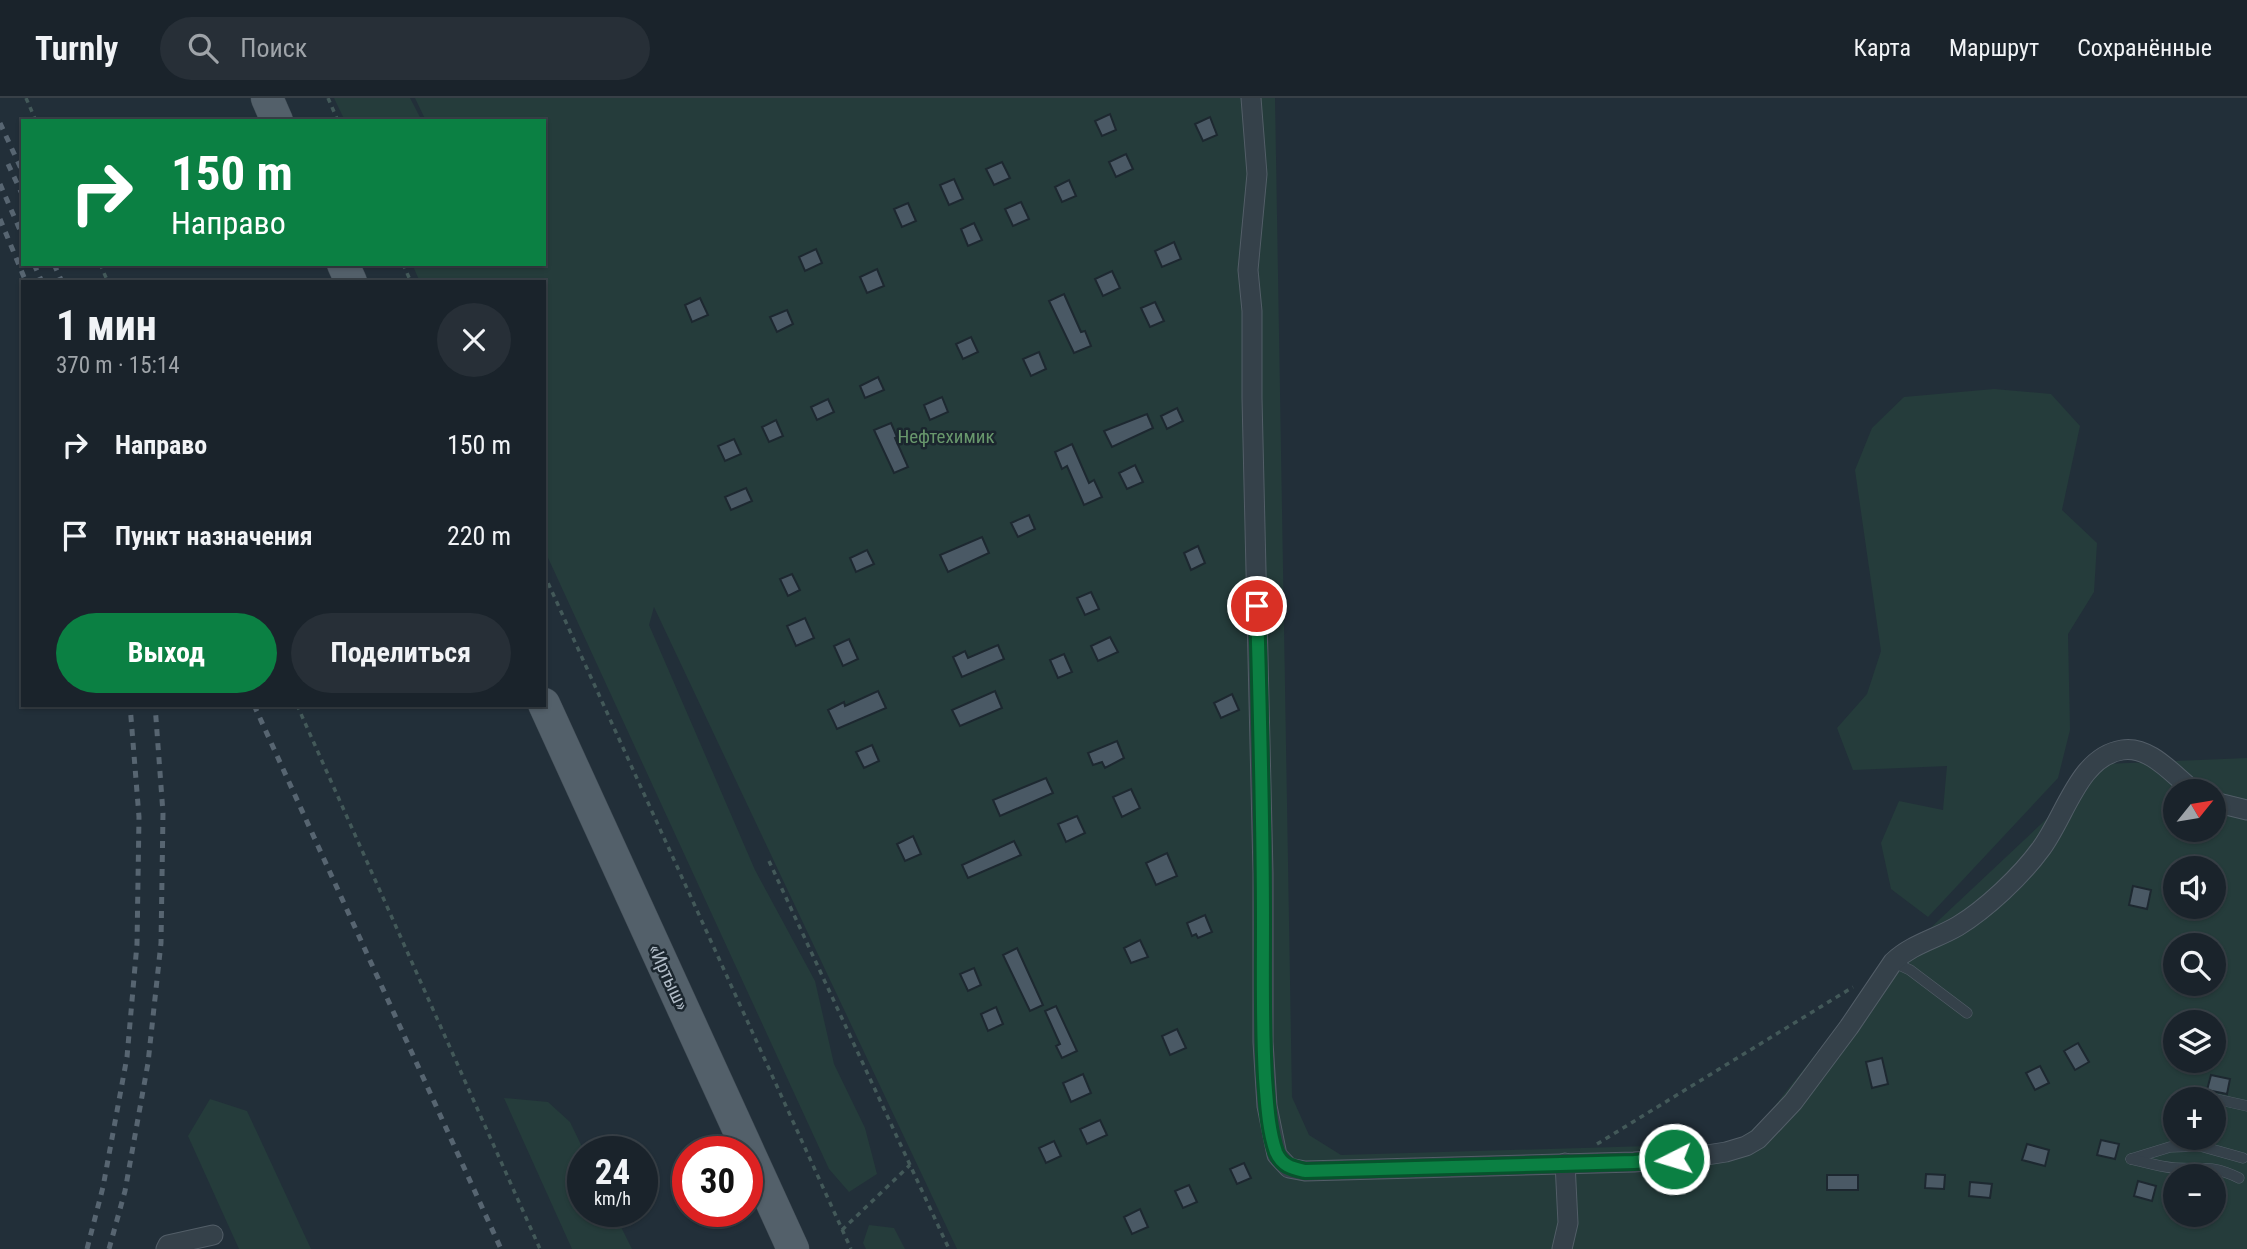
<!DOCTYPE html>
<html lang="ru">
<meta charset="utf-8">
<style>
:root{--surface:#1a232b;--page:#272f37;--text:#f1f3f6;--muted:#9fa4a9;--line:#384047;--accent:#0b8043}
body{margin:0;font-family:"Roboto Condensed",sans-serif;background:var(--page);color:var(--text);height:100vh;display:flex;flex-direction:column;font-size:26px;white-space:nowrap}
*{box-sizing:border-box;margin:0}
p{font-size:23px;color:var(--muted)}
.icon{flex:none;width:38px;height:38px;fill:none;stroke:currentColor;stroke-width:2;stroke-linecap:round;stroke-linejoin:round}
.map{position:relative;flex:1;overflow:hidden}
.drawer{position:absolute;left:21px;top:182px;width:525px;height:427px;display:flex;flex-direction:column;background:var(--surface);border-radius:0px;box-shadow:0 2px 5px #0004,0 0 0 2px var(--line)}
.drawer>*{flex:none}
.hud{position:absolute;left:21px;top:21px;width:525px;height:147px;border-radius:0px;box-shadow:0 2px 5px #0004,0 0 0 2px var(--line);background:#0b8043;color:#fff;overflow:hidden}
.needle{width:46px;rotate:60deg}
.tools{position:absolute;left:2163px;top:681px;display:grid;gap:14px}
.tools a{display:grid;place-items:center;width:63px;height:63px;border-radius:50%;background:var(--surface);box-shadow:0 2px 5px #0004,0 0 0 2px var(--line);font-size:35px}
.speed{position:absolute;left:567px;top:1038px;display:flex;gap:14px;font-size:35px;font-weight:700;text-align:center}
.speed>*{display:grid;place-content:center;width:91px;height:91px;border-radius:50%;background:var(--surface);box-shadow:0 2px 5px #0004,0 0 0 2px var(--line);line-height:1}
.speed small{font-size:18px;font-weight:400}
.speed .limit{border:10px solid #d22;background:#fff;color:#111}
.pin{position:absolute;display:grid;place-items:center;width:60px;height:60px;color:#fff;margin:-30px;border:4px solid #fff;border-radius:50%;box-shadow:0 2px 7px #0007}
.me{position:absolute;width:77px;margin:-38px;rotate:265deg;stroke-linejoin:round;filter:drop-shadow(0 0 5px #0008)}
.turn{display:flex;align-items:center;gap:24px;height:147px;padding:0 35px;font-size:32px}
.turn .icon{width:91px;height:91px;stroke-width:2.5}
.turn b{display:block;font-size:49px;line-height:60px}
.round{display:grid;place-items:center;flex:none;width:74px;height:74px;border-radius:37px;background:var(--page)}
.headline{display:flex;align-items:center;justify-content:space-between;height:119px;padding:0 35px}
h1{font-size:42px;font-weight:700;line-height:52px}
.action{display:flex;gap:14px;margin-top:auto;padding:14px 35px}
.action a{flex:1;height:80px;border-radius:42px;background:var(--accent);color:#fff;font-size:28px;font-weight:700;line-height:80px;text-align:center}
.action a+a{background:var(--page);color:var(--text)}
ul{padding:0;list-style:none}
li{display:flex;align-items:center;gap:21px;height:91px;padding:0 35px}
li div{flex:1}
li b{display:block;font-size:26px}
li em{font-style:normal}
header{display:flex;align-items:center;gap:42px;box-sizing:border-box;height:98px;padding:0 35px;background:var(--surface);border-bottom:2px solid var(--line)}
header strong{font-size:33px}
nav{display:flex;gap:38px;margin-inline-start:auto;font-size:24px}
.search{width:490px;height:63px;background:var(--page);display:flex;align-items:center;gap:18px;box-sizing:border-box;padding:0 24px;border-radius:38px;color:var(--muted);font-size:26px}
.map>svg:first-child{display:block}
.green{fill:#253c3b;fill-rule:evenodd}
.building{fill:#4a5965;stroke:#1d2830;stroke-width:2}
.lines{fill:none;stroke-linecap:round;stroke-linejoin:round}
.lane-casing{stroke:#535e68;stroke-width:11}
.street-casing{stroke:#535e68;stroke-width:21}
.primary-casing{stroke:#3f4a53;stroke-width:33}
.path{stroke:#435959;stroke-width:3.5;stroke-dasharray:5 5;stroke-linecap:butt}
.lane{stroke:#35414a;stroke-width:10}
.street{stroke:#35414a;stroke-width:19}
.primary{stroke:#53606a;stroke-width:32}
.rail{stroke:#576571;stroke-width:5;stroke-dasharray:7 7;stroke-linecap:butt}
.route-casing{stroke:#07532c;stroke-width:18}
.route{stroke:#0b8043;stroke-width:12}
.labels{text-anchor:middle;stroke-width:5;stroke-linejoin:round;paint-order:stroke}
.park-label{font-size:19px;fill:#68976c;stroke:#1b262e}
.street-label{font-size:19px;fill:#b0bbc6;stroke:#1b262e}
</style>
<header>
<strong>Turnly</strong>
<div class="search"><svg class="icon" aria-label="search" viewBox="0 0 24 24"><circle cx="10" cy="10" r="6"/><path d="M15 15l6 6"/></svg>Поиск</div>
<nav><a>Карта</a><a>Маршрут</a><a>Сохранённые</a></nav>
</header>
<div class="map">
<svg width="2247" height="1151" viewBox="0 0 2247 1151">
<rect width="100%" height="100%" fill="#222f39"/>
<g class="green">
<polygon points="334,0 410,0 422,23 345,23"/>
<path d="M415 0H1275L1292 999 1309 1037 1341 1057 1716 1046 1741 1040 1762 1024 1873 884 2105 666 2247 660V1151H957L654 509 649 527 755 772 815 883 834 966 865 1030 877 1076 849 1094 829 1071 544 451V184H420L412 166H544V23H426ZM2175 693H2214V732H2175ZM2175 770H2214V808H2175ZM2175 847H2214V886H2175ZM2175 924H2214V962H2175ZM2175 1001H2214V1040H2175ZM2175 1078H2214V1116H2175Z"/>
<polygon points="1994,291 2051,296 2080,328 2062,412 2097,445 2094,494 2068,536 2070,632 2058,680 1928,819 1891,791 1881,745 1899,703 1943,712 1947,668 1853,672 1837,630 1867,596 1881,553 1855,372 1872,330 1904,299"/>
<polygon points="504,1000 548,1004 570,1024 584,1053 583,1113 613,1113 632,1151 572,1151"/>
<polygon points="210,1001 247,1013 311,1151 239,1151 188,1038"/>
<polygon points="869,1127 894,1130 905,1151 866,1151 863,1145"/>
</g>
<g class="building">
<polygon points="1110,16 1116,32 1102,38 1095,23"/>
<polygon points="1210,19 1217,37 1203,43 1195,26"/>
<polygon points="1126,56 1133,71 1116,79 1109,64"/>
<polygon points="1002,64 1010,80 994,87 986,71"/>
<polygon points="954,81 963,101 949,107 940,87"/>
<polygon points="1069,82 1076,98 1062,104 1055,89"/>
<polygon points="1021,104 1029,121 1013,128 1005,111"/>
<polygon points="908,105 916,123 902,129 894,111"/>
<polygon points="974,125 982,142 968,148 961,131"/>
<polygon points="1174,144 1181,161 1162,169 1155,153"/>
<polygon points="816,151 822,165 805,173 799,159"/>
<polygon points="877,171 884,188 867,195 860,179"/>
<polygon points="1112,173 1120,190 1103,198 1095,181"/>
<polygon points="1064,196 1081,234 1085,233 1091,248 1074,255 1049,203"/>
<polygon points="700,200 708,217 692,224 685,207"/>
<polygon points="1155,204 1164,223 1150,229 1141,210"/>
<polygon points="787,212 793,226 777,234 770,219"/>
<polygon points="971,239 978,254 963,261 956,246"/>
<polygon points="1039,254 1046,271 1031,278 1023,261"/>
<polygon points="878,279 884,292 865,300 860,288"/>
<polygon points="942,299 948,314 930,322 924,307"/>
<polygon points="828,301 834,314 817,322 811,309"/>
<polygon points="1177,310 1183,323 1167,331 1161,318"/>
<polygon points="1147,316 1153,330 1112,349 1104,333"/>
<polygon points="776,322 783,338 769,344 762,329"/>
<polygon points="891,325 897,339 895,340 908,369 894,375 874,332"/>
<polygon points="734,341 741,356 725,363 718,348"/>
<polygon points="1072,346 1089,385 1094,382 1102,399 1084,407 1067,368 1062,371 1055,354"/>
<polygon points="1135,367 1143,384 1127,391 1119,375"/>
<polygon points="746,390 752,403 731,412 725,399"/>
<polygon points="1029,417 1035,431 1018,439 1011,425"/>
<polygon points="982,439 989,455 948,474 940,457"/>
<polygon points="1198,448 1205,465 1191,472 1184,455"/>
<polygon points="867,452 874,466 856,474 850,460"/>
<polygon points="792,476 800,492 788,498 780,481"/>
<polygon points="1091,494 1099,511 1085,517 1077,500"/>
<polygon points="805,520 814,540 796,548 787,528"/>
<polygon points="1110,539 1118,554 1098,563 1091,548"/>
<polygon points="849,541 858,561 843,568 834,548"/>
<polygon points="998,547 1004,561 962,579 953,559 965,553 968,560"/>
<polygon points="1064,556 1072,574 1058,580 1050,562"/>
<polygon points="878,593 886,610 837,631 828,612 844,604 845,608"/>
<polygon points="995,593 1002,610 960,628 952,612"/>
<polygon points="1232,596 1239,612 1221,620 1214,605"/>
<polygon points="1117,643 1124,660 1105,670 1102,664 1093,667 1088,655"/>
<polygon points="872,647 879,663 864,670 856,654"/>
<polygon points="1046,680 1053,695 1000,718 993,702"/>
<polygon points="1131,691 1140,710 1122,719 1113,699"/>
<polygon points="1077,718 1085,735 1066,744 1058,726"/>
<polygon points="913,738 921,756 905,763 897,746"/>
<polygon points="1014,743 1021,757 968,780 962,767"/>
<polygon points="1167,755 1177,778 1156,787 1146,765"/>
<polygon points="2133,788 2151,792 2147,811 2129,807"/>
<polygon points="1205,817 1212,834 1198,840 1196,836 1192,838 1187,825"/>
<polygon points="1140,842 1148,859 1131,865 1124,850"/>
<polygon points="1017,850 1043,907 1030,913 1003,857"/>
<polygon points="974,870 981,887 968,893 960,876"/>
<polygon points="1056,908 1077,953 1062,960 1056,948 1060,946 1045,913"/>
<polygon points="996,909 1003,926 988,933 981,916"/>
<polygon points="1177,931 1186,950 1170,957 1162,938"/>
<polygon points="2078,945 2089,964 2075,972 2064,953"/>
<polygon points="1882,960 1888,986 1872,990 1866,964"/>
<polygon points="2040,968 2049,985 2035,992 2026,975"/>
<polygon points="1083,976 1091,995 1071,1004 1063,985"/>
<polygon points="2211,977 2230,981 2227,996 2207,992"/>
<polygon points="1100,1022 1107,1037 1087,1046 1080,1031"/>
<polygon points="2101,1042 2119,1046 2115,1061 2097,1057"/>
<polygon points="1054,1043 1061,1058 1046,1065 1039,1050"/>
<polygon points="2027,1046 2049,1052 2045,1068 2022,1062"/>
<polygon points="1244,1065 1251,1080 1237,1086 1230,1071"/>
<polygon points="1926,1076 1945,1077 1944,1091 1925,1090"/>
<rect x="1827" y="1077" width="31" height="15"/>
<polygon points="2138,1083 2156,1088 2152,1103 2134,1098"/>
<polygon points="1970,1084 1992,1086 1990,1100 1969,1098"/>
<polygon points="1189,1087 1197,1104 1183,1110 1175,1093"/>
<polygon points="1140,1111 1148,1129 1132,1136 1124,1119"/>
</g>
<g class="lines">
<defs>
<g id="lane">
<polyline points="1893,864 1910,872 1967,915"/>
<polyline points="2216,1001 2247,1008"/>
<polyline points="2131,1061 2170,1049 2200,1048 2243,1060"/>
<path d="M2131 1061C2145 1064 2160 1069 2175 1070 2204 1072 2210 1066 2239 1080"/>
</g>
<g id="street">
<path d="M1251 0 1257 76 1248 172 1252 213V300L1263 775V944L1267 1008 1277 1057 1289 1070 1305 1073 1634 1064 1694 1059 1726 1054 1746 1048 1758 1041 1793 1004 1849 929 1893 864C1912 846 1936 841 1958 828 1986 811 2021 778 2040 752 2065 720 2078 659 2122 652 2150 647 2174 678 2194 693"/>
<polyline points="2214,704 2247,712"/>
<polyline points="166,1151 168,1147 213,1137"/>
<polyline points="1562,1151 1568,1125 1565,1065"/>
</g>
<g id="primary">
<polyline points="267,0 277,23"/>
<polyline points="343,166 351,184"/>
<polyline points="544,606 793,1151"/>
</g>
</defs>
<use href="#lane" class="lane-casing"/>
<use href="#street" class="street-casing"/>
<use href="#primary" class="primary-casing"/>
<g class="path">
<polyline points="26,0 36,23"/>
<polyline points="328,0 338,23"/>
<polyline points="100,166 108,184"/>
<polyline points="403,166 411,184"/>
<polyline points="544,476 851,1151"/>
<polyline points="297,607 540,1151"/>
<polyline points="769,763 949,1151"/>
<polyline points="1597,1046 1853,889"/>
<polyline points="842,1132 910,1067"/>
</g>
<use href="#lane" class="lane"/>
<use href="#street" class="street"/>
<use href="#primary" class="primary"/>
<g class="rail">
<polyline points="0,25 23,75"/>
<polyline points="8,66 23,98"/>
<polyline points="0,86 23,139"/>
<polyline points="0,121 26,184"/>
<polyline points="34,166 42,184"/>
<polyline points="54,166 62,184"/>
<polyline points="254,607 501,1151"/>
<polyline points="87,1151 103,1089 127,959 137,846 139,719 130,607"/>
<polyline points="109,1151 125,1093 148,965 161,845 163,715 155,607"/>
</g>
</g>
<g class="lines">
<defs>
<path id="route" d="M1257 508C1260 614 1263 720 1263 826 1263 878 1262 929 1265 980 1267 1004 1268 1031 1276 1054 1282 1068 1292 1070 1305 1073L1634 1064 1674 1061"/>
</defs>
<use href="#route" class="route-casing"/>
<use href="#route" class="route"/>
</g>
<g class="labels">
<g class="park-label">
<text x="946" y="345">Нефтехимик</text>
</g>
<g class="street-label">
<text transform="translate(669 879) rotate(65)" y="7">«Иртыш»</text>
</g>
</g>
</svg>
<div class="tools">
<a><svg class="needle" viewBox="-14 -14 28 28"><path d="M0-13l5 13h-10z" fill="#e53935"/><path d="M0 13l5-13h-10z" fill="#9fa4a9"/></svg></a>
<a><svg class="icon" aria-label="sound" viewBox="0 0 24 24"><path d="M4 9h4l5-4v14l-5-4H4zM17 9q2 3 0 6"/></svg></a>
<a><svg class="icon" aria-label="search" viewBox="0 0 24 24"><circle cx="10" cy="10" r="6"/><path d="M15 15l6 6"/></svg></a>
<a><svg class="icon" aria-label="layers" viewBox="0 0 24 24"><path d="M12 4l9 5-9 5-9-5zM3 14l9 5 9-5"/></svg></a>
<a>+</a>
<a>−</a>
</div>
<div class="speed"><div>24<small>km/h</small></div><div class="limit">30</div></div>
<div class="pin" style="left:1257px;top:508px;background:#d93025"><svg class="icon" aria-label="arrive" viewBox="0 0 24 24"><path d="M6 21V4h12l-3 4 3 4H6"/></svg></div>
<svg class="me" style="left:1674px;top:1061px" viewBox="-20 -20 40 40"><circle r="17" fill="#0b8043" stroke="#fff" stroke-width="3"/><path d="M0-11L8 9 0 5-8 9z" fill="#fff"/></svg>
<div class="hud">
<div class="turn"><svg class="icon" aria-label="right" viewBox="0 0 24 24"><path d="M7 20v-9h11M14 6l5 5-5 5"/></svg><div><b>150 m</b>Направо</div></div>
</div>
<section class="drawer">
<div class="headline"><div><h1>1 мин</h1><p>370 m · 15:14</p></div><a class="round"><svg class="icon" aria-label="close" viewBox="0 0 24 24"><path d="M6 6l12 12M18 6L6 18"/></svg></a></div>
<ul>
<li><svg class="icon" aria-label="right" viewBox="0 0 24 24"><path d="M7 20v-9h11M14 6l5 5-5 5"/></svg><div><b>Направо</b></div><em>150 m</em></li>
<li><svg class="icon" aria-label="arrive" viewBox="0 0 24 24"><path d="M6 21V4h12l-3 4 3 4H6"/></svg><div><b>Пункт назначения</b></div><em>220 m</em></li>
</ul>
<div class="action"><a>Выход</a><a>Поделиться</a></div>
</section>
</div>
